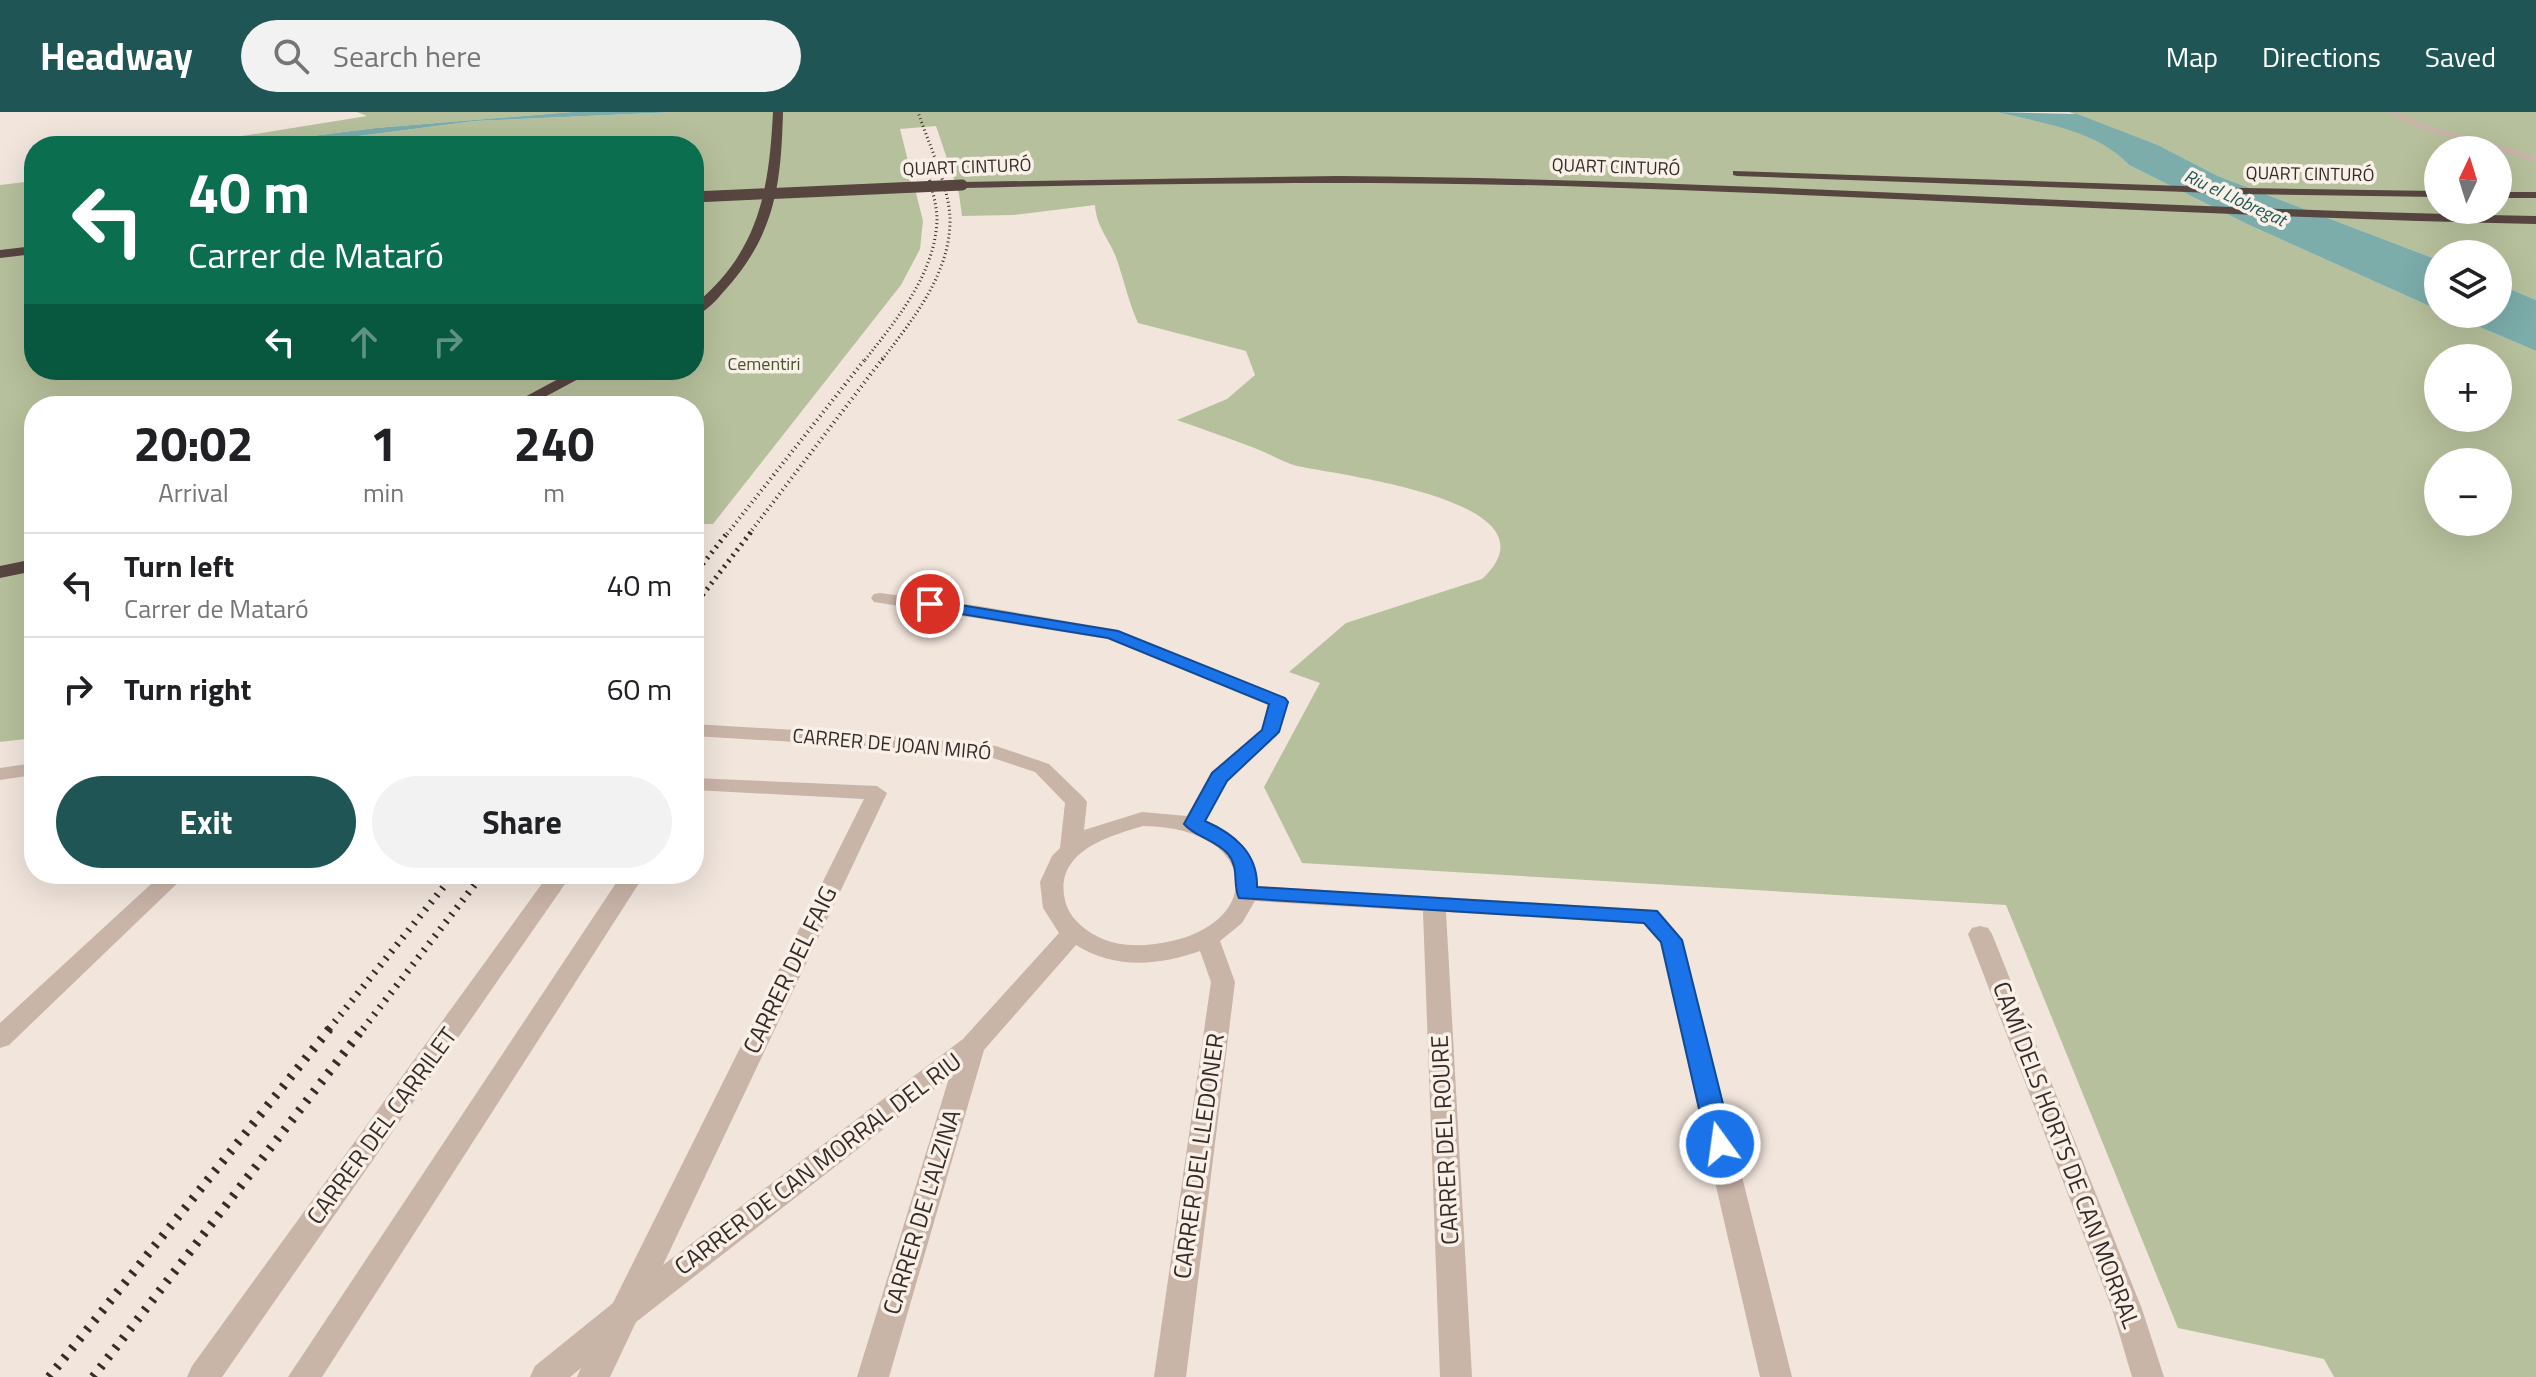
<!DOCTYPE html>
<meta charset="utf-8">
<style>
:root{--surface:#fff;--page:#f2f2f2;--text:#202124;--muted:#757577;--line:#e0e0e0;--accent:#1f5655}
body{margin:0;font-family:"Titillium Web",sans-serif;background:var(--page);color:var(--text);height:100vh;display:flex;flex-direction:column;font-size:30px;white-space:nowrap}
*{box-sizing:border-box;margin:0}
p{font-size:26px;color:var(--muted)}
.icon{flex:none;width:44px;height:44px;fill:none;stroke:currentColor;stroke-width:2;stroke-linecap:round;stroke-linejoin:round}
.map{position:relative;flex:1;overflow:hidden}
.details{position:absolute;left:24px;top:284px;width:680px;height:488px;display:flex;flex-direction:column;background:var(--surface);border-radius:32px;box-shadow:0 8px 32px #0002}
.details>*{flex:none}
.guide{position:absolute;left:24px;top:24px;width:680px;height:244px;border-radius:32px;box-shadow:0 8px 32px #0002;background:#0b6e4f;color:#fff;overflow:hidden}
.needle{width:52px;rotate:4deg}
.tools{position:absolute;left:2424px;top:24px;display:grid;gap:16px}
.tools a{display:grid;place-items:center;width:88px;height:88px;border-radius:50%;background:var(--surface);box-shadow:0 8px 32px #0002;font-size:40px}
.pin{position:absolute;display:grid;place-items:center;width:68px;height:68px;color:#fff;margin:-34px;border:4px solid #fff;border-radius:50%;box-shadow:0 2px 8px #0007}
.me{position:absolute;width:88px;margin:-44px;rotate:346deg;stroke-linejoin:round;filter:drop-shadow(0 0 6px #0008)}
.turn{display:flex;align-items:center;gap:28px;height:168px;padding:0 32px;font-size:36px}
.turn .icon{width:104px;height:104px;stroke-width:2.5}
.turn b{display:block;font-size:56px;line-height:68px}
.lanes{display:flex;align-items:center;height:76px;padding:0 32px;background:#0003;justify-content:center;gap:40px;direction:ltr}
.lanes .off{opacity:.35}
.eta{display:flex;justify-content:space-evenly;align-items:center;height:136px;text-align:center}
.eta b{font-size:48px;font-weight:700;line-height:56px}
.button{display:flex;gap:16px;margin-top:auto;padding:16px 32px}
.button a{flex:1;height:92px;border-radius:48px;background:var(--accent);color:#fff;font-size:32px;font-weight:700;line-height:92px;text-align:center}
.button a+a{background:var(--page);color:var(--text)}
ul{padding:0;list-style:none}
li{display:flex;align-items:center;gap:24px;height:104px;padding:0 32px;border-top:2px solid var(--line)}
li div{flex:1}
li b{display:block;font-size:30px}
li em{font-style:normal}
header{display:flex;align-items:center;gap:48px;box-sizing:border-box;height:112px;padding:0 40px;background:var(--accent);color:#fff}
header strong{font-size:38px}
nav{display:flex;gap:44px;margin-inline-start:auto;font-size:28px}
.search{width:560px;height:72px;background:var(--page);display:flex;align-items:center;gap:20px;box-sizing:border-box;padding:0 28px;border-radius:44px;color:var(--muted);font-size:30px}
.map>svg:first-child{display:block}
.green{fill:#b7c09c;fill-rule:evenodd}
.water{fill:#7cadab}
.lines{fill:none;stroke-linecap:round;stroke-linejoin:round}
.minor{fill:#c9b4a8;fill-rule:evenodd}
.highway{fill:#574540;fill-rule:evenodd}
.rail-far4{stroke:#362b28;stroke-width:3;stroke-dasharray:1 3;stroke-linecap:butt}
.rail-far3{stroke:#362b28;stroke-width:4;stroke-dasharray:1 4;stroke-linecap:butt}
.rail-far2{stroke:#362b28;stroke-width:5;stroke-dasharray:2 5;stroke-linecap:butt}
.rail-far1{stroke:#362b28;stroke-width:7;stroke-dasharray:2 7;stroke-linecap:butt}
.rail{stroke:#362b28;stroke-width:9;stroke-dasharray:3 9;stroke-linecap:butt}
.highway-bridge{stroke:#574540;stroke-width:11}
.route{fill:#1a73e8;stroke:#114b97;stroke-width:2}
.labels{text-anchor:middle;stroke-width:7;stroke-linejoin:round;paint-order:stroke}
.far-street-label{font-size:18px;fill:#362b28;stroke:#f9f0e8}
.far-water-label{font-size:18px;font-style:italic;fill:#1f5655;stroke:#f9f0e8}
.far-park-label{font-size:18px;fill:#48532d;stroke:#f9f0e8}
.street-label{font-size:20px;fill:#362b28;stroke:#f9f0e8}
.near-street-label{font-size:24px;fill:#362b28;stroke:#f9f0e8}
</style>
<header>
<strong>Headway</strong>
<div class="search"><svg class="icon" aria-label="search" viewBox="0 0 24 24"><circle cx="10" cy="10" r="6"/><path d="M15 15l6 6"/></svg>Search here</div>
<nav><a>Map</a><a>Directions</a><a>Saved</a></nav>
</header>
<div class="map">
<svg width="2536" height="1265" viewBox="0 0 2536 1265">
<rect width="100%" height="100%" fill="#f1e5dc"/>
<g class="green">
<polygon points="357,0 572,0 376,16 232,34 180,34 367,4"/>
<path d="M675 0H1997C2040 11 2099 18 2129 53L2249 113 2438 198V202H2449L2536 239V1265H2334L2324 1247 2178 1216 2006 793 1302 751 1264 675 1320 571 1289 560 1346 511 1482 467C1566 389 1338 363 1297 354 1283 350 1270 342 1257 337 1231 327 1203 317 1177 308L1227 287 1255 263 1246 239 1138 211C1129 191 1125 172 1118 151 1112 130 1096 116 1095 93L1013 103 962 104 959 82 936 14 900 17 923 109 920 137 901 173 713 412H694V294H34V626L0 630V73L34 69V258H694V34H281L475 9ZM2438 246H2498V306H2438ZM2438 350H2498V410H2438Z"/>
<path d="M2069 0H2536V188L2498 172V142H2438V148L2218 64 2158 33ZM2438 38H2498V98H2438Z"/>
</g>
<g class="water">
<polygon points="572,0 675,0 475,9 281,34 232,34 376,16"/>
<path d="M1997 0 2077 2 2158 33 2218 64 2438 148V198L2249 113 2129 53C2098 18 2040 11 1997 0Z"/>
<polygon points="2498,172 2536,188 2536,239 2449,202 2498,202"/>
</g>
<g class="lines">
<g class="minor">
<polygon points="2386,0 2397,0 2425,12 2536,44 2536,50 2419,16"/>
<path d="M880 481 979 494 1118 518 1286 586 1289 590 1277 624 1228 668 1206 709C1235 720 1257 741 1258 774L1658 798 1683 828 1792 1265H1760L1660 831 1644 812 1446 800 1472 1265H1440L1423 799 1255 789 1242 811 1220 829 1235 870 1186 1265H1154L1211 870 1200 839C1159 854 1113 857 1076 833L984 938 889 1265H857L949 966 636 1210 610 1265H577L581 1256 570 1265H530L535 1254 613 1191 864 687 694 678V666L877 674 887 681 663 1153 963 927 1059 821 1043 796 1040 770 1052 744 1060 736 1065 691 1035 660 993 646 910 637 694 624V612L910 625 996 634 1049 652 1083 685 1087 690 1084 718 1142 700 1187 704 1212 660 1261 618 1269 593 1108 527 874 490 871 486 874 482ZM1143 714C1263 715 1267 818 1155 832 1131 835 1111 833 1091 821 1076 811 1066 800 1064 783 1058 738 1110 724 1143 714Z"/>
<polygon points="34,651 34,663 0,668 0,656"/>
<polygon points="162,762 187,762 9,933 0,936 0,911"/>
<polygon points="549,762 572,762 222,1265 187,1265 192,1254"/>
<polygon points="622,762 645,762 322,1265 288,1265"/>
<polygon points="1980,814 1988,816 1992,822 2142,1197 2164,1265 2132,1265 2112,1197 1968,822 1972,816"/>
</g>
<g class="highway">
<path d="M773 0H783C781 71 776 121 726 177 717 187 707 200 694 204V193C759 140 769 79 773 0Z"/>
<polygon points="1733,59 2243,76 2438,79 2438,85 2243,82 1737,64 1733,63"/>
<path d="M1338 64C1738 67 2137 97 2536 104V112C2212 105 1888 84 1563 74 1363 69 1162 71 962 76L956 73 962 70Z"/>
<rect x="2498" y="80" width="38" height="6"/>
<polygon points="34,134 34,142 0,146 0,138"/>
<polygon points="575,258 595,258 528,294 508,294"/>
<polygon points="34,447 34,459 0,466 0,454"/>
</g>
<g class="rail-far4">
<path d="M865 248C897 207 935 162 937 108 937 94 932 78 929 65"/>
<path d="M882 248C913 207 951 161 950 106 949 75 928 30 918 0"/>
</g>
<g class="rail-far3">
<polyline points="727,422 866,246"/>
<polyline points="749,422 883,246"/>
</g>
<g class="rail-far2">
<polyline points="694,463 728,420"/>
<polyline points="694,494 751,420"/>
</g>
<g class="rail-far1">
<polyline points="329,917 454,762"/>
<polyline points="363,917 483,762"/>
</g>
<g class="rail">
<polyline points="49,1265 331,915"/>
<polyline points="93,1265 364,915"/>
</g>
<polyline class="highway-bridge" points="694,85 962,73"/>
</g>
<path class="route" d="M930 488 1118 519 1285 586 1288 590 1279 620 1227 669 1205 709C1234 722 1258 741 1257 775L1657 799 1682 828 1733 1032 1729 1039 1720 1042 1711 1039 1707 1032 1661 830 1644 811 1239 786C1232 772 1240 757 1228 742 1216 728 1195 725 1184 712L1212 661 1262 618 1269 592 1108 526 924 496V489Z"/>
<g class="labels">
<g class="far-street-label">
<text transform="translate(967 55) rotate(-2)" y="6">QUART CINTURÓ</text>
<text transform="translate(1616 55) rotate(2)" y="6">QUART CINTURÓ</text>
<text transform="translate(2310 62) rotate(1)" y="6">QUART CINTURÓ</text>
</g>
<g class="far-water-label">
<text transform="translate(2235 86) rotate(25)" y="6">Riu el Llobregat</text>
</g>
<g class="far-park-label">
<text x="764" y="258">Cementiri</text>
</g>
<g class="street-label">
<text transform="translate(892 632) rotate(5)" y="7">CARRER DE JOAN MIRÓ</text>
</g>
<g class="near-street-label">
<text transform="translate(790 858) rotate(-64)" y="8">CARRER DEL FAIG</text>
<text transform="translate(382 1014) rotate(-54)" y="8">CARRER DEL CARRILET</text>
<text transform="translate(1445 1028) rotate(-93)" y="8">CARRER DEL ROURE</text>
<text transform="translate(2066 1043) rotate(69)" y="8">CAMÍ DELS HORTS DE CAN MORRAL</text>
<text transform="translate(1199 1044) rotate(-82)" y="8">CARRER DEL LLEDONER</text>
<text transform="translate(818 1052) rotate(-37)" y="8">CARRER DE CAN MORRAL DEL RIU</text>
<text transform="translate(922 1100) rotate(-73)" y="8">CARRER DE L'ALZINA</text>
</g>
</g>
</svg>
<div class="tools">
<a><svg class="needle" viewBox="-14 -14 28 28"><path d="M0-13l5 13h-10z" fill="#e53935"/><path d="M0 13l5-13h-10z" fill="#757577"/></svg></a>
<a><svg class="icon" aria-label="layers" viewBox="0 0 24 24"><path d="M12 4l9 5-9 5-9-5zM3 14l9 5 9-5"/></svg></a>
<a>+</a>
<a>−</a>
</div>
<div class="pin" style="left:930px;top:492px;background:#d93025"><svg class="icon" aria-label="arrive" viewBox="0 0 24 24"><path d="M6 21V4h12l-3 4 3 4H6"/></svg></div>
<svg class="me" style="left:1720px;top:1032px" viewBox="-20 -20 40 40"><circle r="17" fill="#1a73e8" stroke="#fff" stroke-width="3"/><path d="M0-11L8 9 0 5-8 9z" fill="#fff"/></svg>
<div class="guide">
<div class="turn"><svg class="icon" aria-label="left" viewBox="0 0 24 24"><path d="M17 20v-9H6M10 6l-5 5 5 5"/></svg><div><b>40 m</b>Carrer de Mataró</div></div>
<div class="lanes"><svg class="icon" aria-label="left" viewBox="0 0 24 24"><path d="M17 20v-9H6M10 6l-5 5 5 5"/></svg><svg class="icon off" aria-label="ahead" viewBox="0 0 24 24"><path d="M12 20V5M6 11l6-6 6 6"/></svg><svg class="icon off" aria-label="right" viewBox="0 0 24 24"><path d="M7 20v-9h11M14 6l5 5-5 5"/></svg></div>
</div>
<section class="details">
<div class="eta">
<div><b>20:02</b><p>Arrival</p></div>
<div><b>1</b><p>min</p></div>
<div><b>240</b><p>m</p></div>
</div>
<ul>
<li><svg class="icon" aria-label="left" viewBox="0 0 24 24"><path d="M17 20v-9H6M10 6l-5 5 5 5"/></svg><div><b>Turn left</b><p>Carrer de Mataró</p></div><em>40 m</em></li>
<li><svg class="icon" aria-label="right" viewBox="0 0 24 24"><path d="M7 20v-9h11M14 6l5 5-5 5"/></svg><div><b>Turn right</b></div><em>60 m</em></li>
</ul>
<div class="button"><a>Exit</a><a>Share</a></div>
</section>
</div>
